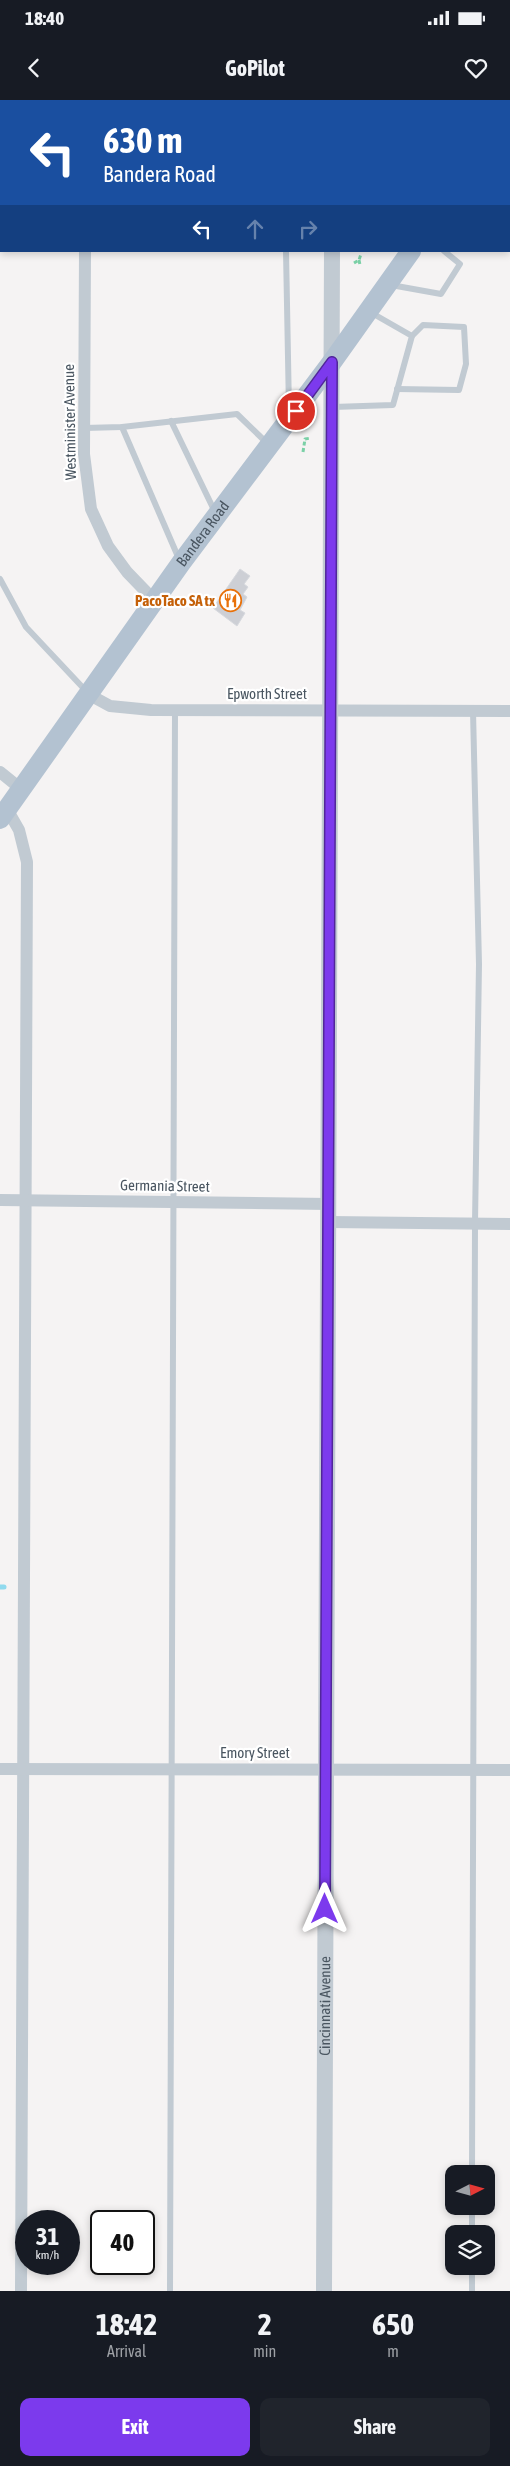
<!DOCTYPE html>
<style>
:root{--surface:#171b24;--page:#20242c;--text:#f1f3f6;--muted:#9ea1a6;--accent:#7c3aed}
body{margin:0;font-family:"Asap Condensed",sans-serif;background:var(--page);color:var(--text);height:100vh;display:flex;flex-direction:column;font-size:19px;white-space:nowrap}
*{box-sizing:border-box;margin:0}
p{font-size:16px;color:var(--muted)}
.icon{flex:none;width:28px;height:28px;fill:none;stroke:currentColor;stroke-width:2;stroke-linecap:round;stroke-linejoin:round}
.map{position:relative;height:2191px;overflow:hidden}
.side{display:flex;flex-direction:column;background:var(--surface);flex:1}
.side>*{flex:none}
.banner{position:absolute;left:0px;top:0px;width:510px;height:152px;box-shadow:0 2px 8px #0003;background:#1a4fa0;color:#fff;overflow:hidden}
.needle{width:32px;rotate:84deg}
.tools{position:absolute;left:445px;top:2065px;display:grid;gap:10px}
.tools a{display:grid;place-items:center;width:50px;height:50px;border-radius:10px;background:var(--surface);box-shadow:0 2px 8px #0003;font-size:25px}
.speed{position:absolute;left:15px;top:2110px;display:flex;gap:10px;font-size:25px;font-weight:700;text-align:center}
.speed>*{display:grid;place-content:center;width:65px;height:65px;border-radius:50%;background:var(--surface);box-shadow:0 2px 8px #0003;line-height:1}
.speed small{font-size:12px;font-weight:400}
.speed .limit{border:2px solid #111;border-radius:8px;background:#fff;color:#111}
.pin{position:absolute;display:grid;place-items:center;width:42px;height:42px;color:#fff;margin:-21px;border:2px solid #fff;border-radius:50%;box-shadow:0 1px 5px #0007}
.me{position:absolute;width:55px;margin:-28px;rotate:0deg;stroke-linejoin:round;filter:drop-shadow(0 0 4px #0008)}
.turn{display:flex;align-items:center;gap:18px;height:105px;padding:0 20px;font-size:22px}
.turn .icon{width:65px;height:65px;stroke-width:2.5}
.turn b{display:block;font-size:35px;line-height:42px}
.lanes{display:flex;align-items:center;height:48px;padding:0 20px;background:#0003;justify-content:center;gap:25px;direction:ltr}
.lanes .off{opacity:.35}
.eta{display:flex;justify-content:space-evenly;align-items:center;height:85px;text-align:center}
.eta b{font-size:30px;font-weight:700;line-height:35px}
.action{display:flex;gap:10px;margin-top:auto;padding:10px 20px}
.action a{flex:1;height:58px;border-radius:10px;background:var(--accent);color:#fff;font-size:20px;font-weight:700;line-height:58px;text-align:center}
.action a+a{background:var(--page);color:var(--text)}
.status{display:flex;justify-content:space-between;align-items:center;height:35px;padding:0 25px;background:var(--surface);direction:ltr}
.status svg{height:14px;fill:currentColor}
header{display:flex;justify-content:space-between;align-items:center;height:65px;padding:0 20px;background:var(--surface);font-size:22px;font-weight:700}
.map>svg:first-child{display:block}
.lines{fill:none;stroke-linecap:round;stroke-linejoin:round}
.stream{stroke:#90daee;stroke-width:5}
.building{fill:#cdcfd5;stroke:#d7d9de}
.path{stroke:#7ad0a6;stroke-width:3;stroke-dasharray:4 2.5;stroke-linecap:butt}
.service{stroke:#c1cad2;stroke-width:6}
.minor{stroke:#c1cad2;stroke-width:12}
.tertiary{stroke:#c1cad2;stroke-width:16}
.primary{stroke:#b3c2d1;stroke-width:20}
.route-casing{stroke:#51269a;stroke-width:12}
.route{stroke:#7c3aed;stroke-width:9}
.labels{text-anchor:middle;stroke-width:4.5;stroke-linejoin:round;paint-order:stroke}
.street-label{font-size:15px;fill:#4a5661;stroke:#fff}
.food-label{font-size:15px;font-weight:bold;fill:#c56008;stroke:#fff;text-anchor:end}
</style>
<div class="status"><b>18:40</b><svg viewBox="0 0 49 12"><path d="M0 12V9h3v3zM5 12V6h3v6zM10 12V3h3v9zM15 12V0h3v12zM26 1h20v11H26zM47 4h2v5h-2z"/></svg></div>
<header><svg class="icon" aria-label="back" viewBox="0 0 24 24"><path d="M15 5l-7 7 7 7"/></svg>GoPilot<svg class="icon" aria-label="heart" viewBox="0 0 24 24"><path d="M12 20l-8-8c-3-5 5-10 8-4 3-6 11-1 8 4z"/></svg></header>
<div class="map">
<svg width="510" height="2191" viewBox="0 0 510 2191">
<rect width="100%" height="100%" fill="#f5f3f3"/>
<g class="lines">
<polyline class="stream" points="0,1487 4,1487"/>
</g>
<polygon class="building" points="240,469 250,476 244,484 248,487 243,494 247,497 240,510 245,513 237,526 213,508"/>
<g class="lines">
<g class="path">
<polyline points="359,160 360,165"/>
<polyline points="354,163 359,160 361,154"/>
<polyline points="303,352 305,339 311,338"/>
</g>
<g class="service">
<polyline points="206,1 206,0"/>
<polyline points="286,151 289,310"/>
<polyline points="391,185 441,194 460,164 444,151"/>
<polyline points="397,289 459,290 466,264 464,227 423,225 412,236"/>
<polyline points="333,307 393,305 412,236 370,212"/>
<polyline points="171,321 215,412"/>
<polyline points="122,327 179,459"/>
<polyline points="84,328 122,327 237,314 268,344"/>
<polyline points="0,479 26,527 87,592"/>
<polyline points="472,2074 475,1123 479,864 473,611"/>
<polyline points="472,2134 472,2106"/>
<polyline points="170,2191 175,610"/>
<polyline points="472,2191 472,2166"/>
</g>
<g class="minor">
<polyline points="86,1 86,0"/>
<polyline points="509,78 510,78"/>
<polyline points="0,127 1,127"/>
<polyline points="85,151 84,354 91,409 108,446 127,472 154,500"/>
<polyline points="88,594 110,606 151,610 510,611"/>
<polyline points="0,672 21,689"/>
<polyline points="7,709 19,730 27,762 21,2191"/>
<polyline points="0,1100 329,1104"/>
<polyline points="329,1122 510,1124"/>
<polyline points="0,1669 510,1670"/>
</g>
<g class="tertiary">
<polyline points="333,1 333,0"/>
<path id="s1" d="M324 2191 332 151"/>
</g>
<g class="primary">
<polyline points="509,15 510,14"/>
<path id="s2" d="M0 719 181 463 332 262 411 151"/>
</g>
</g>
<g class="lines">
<defs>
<polyline id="route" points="296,311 332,262 325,1809"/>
</defs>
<use href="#route" class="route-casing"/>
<use href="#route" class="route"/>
</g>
<defs>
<symbol id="restaurant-ring" viewBox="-11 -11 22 22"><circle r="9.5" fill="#fff" stroke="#e8710a" stroke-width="1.5"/><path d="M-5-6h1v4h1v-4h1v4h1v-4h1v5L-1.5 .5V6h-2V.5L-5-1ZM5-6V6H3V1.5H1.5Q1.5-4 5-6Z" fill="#e8710a"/></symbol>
</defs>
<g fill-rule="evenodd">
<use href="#restaurant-ring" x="218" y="488" width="25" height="25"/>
</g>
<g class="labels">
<g class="street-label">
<text transform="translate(70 322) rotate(-91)" y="5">Westminister Avenue</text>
<text dy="5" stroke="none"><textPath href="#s2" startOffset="350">Bandera Road</textPath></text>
<text x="267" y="599">Epworth Street</text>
<text transform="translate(165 1086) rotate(1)" y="5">Germania Street</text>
<text x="255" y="1658">Emory Street</text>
<text dy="5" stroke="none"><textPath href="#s1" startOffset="285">Cincinnati Avenue</textPath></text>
</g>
<g class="food-label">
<text x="215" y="506">PacoTaco SA tx</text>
</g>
</g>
</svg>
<div class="tools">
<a><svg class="needle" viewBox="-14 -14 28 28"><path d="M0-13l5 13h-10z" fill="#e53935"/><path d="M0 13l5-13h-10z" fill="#9ea1a6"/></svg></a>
<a><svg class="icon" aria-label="layers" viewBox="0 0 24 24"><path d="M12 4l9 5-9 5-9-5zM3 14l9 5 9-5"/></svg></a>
</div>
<div class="speed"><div>31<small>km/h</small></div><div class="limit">40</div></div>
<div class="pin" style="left:296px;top:311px;background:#d93025"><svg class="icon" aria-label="arrive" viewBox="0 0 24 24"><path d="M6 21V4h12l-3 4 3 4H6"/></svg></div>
<svg class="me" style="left:325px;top:1809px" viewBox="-20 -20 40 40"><path d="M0-17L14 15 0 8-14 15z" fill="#7c3aed" stroke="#fff" stroke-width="4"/></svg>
<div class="banner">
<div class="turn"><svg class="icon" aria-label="left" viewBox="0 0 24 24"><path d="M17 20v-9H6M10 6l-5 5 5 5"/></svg><div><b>630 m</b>Bandera Road</div></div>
<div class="lanes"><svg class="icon" aria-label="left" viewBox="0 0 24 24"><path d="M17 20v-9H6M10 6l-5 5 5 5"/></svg><svg class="icon off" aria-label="ahead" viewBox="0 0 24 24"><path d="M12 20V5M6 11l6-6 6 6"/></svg><svg class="icon off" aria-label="right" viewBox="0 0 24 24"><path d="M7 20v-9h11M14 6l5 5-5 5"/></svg></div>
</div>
</div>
<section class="side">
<div class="eta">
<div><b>18:42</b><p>Arrival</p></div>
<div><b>2</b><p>min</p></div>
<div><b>650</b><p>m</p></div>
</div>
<div class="action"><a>Exit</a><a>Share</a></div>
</section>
